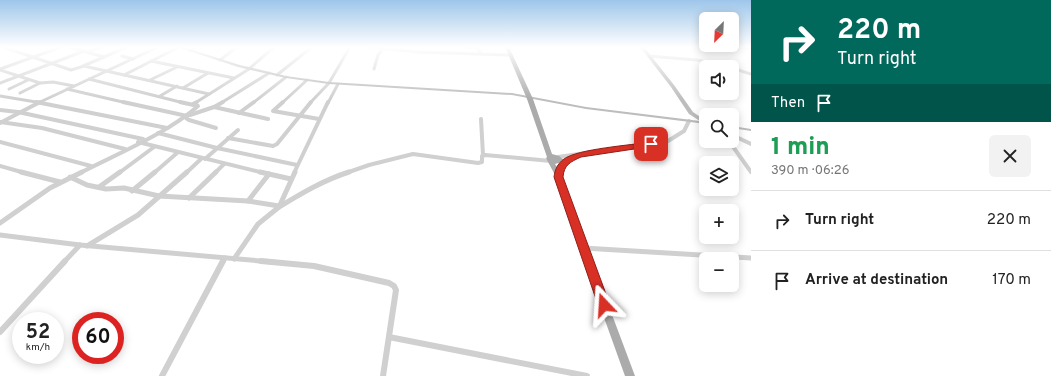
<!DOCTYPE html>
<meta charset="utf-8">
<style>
:root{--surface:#fff;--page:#f2f2f2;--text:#222;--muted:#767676;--line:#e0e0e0}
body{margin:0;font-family:Overpass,sans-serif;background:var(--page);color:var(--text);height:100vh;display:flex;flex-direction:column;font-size:15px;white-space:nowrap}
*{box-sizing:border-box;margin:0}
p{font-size:13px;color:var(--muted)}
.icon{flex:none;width:22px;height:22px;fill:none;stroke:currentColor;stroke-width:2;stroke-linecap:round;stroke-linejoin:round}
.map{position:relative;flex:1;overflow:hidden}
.panel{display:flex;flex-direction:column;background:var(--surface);width:300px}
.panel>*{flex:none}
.banner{background:#00695c;color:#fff;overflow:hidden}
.needle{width:26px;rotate:204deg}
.tools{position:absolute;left:699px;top:12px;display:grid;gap:8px}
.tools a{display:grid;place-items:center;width:40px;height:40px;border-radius:6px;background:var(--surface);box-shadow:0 2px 10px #0003;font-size:20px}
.speed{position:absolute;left:12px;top:312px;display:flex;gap:8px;font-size:20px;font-weight:700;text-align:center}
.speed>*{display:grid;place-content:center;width:52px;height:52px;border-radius:50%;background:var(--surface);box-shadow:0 2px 10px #0003;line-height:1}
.speed small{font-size:10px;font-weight:400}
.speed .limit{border:6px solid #d22;background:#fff;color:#111}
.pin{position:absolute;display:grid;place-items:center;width:34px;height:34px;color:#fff;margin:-17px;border-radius:8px;box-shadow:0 2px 6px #0006}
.me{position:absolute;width:44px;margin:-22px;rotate:340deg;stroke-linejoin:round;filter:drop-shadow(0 0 3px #0008)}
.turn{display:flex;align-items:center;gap:14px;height:84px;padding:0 20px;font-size:18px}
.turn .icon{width:52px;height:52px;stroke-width:2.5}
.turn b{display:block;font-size:28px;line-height:34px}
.then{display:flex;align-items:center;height:38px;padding:0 20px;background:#0003;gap:8px;font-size:15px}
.round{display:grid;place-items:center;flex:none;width:42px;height:42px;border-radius:6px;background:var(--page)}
.head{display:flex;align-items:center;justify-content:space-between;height:68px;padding:0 20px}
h1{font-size:24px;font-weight:800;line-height:30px;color:#1e9e55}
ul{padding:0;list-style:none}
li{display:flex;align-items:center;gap:12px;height:60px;padding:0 20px;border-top:1px solid var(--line)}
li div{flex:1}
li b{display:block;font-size:15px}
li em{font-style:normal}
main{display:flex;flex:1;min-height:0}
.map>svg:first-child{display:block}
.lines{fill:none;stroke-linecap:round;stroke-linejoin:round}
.street-far3{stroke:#d0d0d0;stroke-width:3}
.street-far2{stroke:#d0d0d0;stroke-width:4}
.street-far1{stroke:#d0d0d0;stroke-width:5}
.street{stroke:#d0d0d0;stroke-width:6}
.secondary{fill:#bdbdbd;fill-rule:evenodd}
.primary{fill:#ababab;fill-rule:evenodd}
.route{fill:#d93025;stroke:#8d1f18}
</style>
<main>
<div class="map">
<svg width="751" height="376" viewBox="0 0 751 376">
<rect width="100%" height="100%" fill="#fff"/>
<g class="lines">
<g class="street-far3">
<polyline points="3,47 71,70 84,66 209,94"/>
<polyline points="69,47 104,57"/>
<polyline points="367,47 418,52 509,55"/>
<polyline points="467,47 477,48 481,54"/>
<polyline points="737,47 751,48"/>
<polyline points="190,51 196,47"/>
<polyline points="87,52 102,47"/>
<polyline points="122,56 133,59"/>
<polyline points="649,56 697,60 730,67"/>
<polyline points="220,60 237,47"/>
<polyline points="151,61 234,78"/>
<polyline points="83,66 127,47"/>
<polyline points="732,68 751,74"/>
<polyline points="0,69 61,47"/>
<polyline points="374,69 378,55 384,47"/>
<polyline points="0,70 40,83 53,82 74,86"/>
<polyline points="124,75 179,47"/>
<polyline points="277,75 312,47"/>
<polyline points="89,79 184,103"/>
<polyline points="150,80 177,67"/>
<polyline points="0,83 84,51"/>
<polyline points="183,88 208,73"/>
<polyline points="9,89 28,80"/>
<polyline points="67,89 127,103"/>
<polyline points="20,93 40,83"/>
<polyline points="0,96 42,103"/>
<polyline points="160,96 177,86"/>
<polyline points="38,103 158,47"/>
<polyline points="195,103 249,69 274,47"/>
<polyline points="221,103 269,73"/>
<polyline points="253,103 286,77"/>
<polyline points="282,103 307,80"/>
<polyline points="310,103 329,83 350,47"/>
<polyline points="328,103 338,84"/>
</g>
<g class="street-far2">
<polyline points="36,102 167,128"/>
<polyline points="123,102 187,116"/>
<polyline points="283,102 273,111 319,119"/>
<polyline points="193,104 197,102"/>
<polyline points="214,107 268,119"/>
<polyline points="0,110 18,112 143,139"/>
<polyline points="239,113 254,102"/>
<polyline points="190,115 214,107 223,102"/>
<polyline points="187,116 186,118 189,120 216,128"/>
<polyline points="481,119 483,155"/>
<polyline points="0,122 42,128 125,149"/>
<polyline points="0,123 40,102"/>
<polyline points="158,133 217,148 297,165"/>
<polyline points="732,135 751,144"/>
<polyline points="228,138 273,146 277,144 311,102"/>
<polyline points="729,141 751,172"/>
<polyline points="0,142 91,166"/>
<polyline points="138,142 264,173"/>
<polyline points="558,157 668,141 684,131 689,121"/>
<polyline points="205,159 238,130"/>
<polyline points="0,166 25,173"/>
<path d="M80 173C117 154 168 133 198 106L180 102"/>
<polyline points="119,173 154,147"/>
<polyline points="154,173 177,153"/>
<polyline points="186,173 201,159"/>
<polyline points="215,173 224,164"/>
<polyline points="294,173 328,102"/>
<polyline points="346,173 369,165 413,154 478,163 482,162 482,156 485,155 551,161"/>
</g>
<g class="street-far1">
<polyline points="21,172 60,182"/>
<polyline points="260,172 291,179"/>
<polyline points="70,177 87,185 106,189 124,188 159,196 248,201 279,206"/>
<polyline points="99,187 120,172"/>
<polyline points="132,191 155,172"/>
<polyline points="189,198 216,172"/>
<polyline points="248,201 269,174"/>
<path d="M279 207C302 193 324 180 349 172"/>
<polyline points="0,223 50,188 82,172"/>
<polyline points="0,235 80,245 272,262"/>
<polyline points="87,246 138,215 187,172"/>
<polyline points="583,248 751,258"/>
<polyline points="234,259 258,224 279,207 295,172"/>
<polyline points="64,262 80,245"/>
<polyline points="223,262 225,258"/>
</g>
<g class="street">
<polyline points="261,261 314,266 389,283 394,286 396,290 383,376"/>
<polyline points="0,332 65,261"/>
<polyline points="389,337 587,376"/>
<polyline points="162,376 223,261"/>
</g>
<g class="secondary">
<polygon points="177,47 183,47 240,65 286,76 329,82 512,93 586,107 700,121 689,114 671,87 640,47 644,47 674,85 693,112 706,121 706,124 586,109 512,95 329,84 286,78 238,67"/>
<polygon points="732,126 751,129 751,131 732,128"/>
</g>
<path class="primary" d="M505 47H509L533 99 552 154 559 156 564 160 577 154H581L582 155 569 161 562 169 558 170 562 177 587 248 635 376H625L579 248 556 177 546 158 547 157 527 99ZM562 162 558 167H557L555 164Z"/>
</g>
<linearGradient id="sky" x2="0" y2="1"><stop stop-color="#9ec6ea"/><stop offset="0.47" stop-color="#fff"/><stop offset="1" stop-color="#fff" stop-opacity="0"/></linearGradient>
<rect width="751" height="100" fill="url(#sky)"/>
<path class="route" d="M651 142 655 144 654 146 581 157C570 162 564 165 563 177L610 305 608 308 604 310 599 308 598 305 554 177C555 170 557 164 564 159 577 149 632 145 651 142Z"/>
</svg>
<div class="tools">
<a><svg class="needle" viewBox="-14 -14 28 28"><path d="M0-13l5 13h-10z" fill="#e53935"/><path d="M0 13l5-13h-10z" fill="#767676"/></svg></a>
<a><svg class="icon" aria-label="sound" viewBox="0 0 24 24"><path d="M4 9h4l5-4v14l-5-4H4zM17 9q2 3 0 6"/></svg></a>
<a><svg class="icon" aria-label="search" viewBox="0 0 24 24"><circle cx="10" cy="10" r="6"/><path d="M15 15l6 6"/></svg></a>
<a><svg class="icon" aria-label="layers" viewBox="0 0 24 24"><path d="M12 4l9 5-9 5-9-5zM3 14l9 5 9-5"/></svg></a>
<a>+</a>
<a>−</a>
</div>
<div class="speed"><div>52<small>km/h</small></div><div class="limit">60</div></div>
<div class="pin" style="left:651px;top:144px;background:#d93025"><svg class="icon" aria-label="arrive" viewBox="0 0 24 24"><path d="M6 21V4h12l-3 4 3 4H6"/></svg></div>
<svg class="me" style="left:604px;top:305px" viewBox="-20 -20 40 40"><path d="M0-17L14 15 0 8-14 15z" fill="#d93025" stroke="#fff" stroke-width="4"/></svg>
</div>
<section class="panel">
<div class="banner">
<div class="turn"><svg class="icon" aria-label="right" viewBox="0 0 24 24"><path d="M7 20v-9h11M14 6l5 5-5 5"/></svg><div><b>220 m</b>Turn right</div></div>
<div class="then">Then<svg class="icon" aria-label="arrive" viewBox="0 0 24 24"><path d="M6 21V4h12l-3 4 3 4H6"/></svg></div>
</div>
<div class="head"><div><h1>1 min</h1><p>390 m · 06:26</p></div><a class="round"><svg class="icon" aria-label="close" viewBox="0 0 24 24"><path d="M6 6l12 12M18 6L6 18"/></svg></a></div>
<ul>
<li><svg class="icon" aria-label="right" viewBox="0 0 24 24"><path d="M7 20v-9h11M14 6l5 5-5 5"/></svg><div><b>Turn right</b></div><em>220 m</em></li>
<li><svg class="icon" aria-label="arrive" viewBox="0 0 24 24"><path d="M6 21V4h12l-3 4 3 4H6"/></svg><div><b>Arrive at destination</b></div><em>170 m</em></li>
</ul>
</section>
</main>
